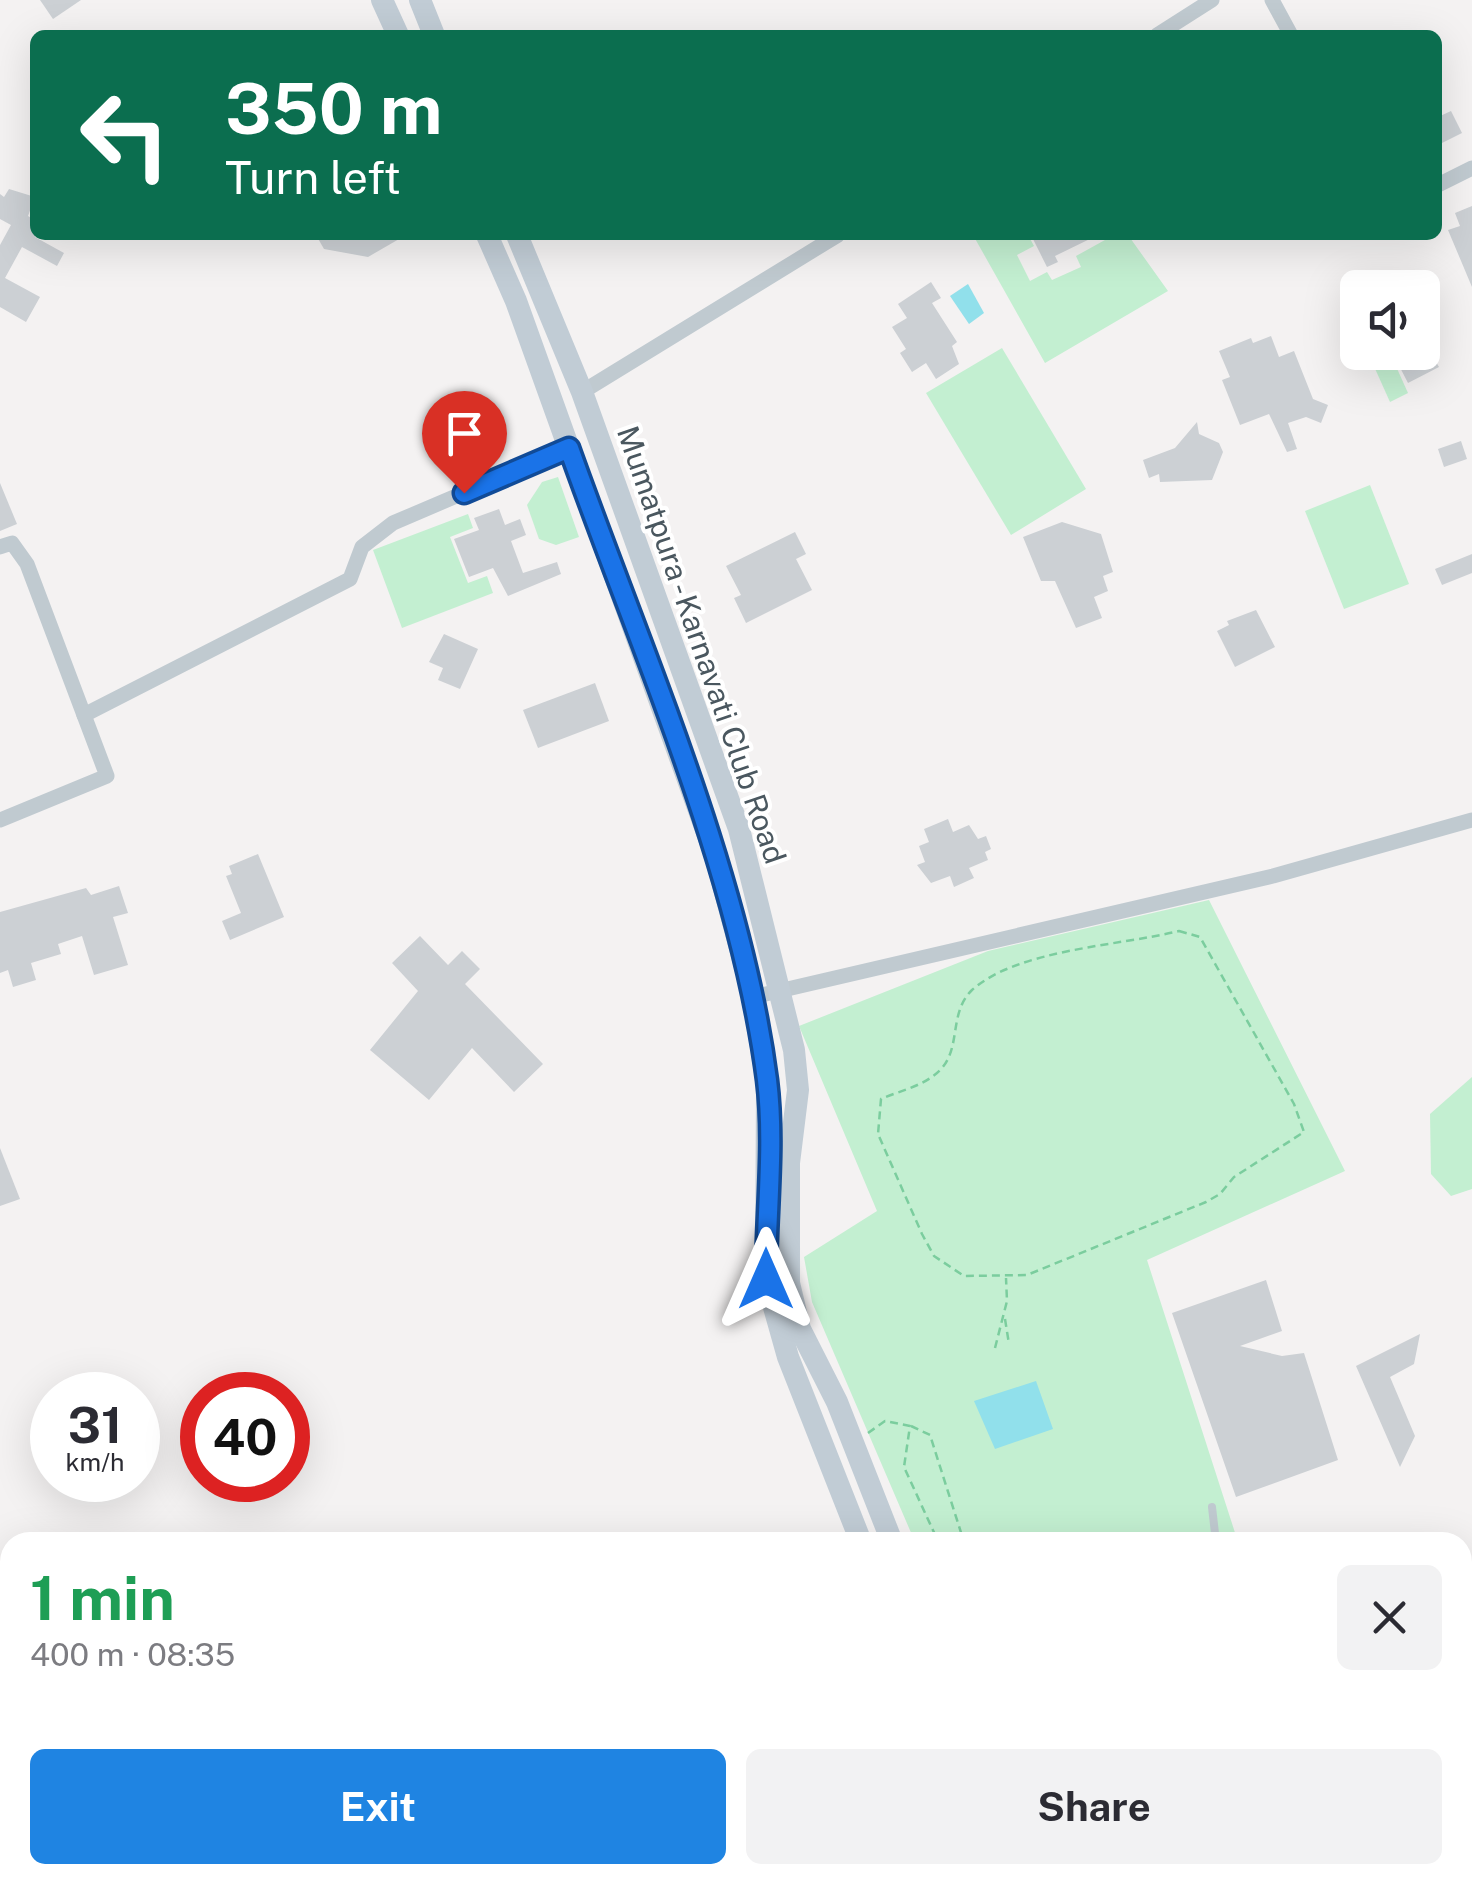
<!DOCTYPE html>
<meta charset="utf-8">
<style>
:root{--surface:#fff;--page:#f2f2f3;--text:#2b2b33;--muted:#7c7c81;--accent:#1f84e2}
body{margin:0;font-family:"Public Sans",sans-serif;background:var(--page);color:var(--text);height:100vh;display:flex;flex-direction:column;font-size:38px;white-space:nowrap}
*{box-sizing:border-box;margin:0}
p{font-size:32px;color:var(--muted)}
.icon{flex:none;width:55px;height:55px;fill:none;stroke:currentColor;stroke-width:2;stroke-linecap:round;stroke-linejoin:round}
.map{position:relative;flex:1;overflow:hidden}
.drawer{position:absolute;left:0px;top:1532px;width:1472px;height:352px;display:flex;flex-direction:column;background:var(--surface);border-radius:30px 30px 0 0;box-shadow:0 10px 40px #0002}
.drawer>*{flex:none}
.hud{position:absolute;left:30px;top:30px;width:1412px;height:210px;border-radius:15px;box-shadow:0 10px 40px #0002;background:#0b6e4f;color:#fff;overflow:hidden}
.controls{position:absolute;left:1340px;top:270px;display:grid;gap:20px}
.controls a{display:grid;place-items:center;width:100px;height:100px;border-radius:15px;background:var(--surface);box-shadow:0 10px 40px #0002;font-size:50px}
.speed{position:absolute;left:30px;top:1372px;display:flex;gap:20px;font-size:50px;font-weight:700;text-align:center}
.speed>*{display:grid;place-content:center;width:130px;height:130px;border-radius:50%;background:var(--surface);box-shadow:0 10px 40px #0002;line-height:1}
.speed small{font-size:25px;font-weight:400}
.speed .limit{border:15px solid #d22;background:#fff;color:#111}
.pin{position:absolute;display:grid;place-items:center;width:85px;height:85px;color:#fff;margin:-102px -42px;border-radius:50% 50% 50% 0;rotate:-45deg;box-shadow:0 0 10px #0007}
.pin .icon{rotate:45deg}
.me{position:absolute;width:110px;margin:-55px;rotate:0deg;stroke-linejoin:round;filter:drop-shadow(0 0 8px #0008)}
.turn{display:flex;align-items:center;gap:35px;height:210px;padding:0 30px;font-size:45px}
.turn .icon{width:130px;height:130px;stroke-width:2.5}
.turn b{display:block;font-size:70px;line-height:85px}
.round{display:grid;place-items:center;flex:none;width:105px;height:105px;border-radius:15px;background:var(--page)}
.summary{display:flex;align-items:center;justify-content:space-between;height:170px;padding:0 30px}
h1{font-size:60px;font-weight:700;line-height:75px;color:#1e9e55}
.action{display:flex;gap:20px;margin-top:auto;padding:20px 30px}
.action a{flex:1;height:115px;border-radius:15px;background:var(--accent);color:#fff;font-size:40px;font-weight:700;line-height:115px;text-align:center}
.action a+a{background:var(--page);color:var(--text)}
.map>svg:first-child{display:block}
.commercial{fill:#fcf7ee}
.green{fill:#c3efd1}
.water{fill:#91e0eb}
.building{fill:#ccd0d4}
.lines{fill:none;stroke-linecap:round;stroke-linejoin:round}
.path{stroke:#7bcd9e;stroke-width:2.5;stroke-dasharray:8 5;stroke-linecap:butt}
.lane{stroke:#c0cad0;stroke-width:8}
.street{stroke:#c0cad0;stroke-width:15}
.secondary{stroke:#c1ccd5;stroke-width:22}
.highway{stroke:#8ca9bf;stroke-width:28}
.route-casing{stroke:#114b97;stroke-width:25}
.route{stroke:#1a73e8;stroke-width:18}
.labels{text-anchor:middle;stroke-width:8;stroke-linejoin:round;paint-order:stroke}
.street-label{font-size:30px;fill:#4a575f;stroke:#fff}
</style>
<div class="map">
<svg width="1472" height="1883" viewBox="0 0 1472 1883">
<rect width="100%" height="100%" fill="#f4f2f2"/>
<polygon class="commercial" points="0,1818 10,1818 10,1875 108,1875 112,1883 0,1883"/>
<g class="green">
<polygon points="973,235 1028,235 1034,246 1017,255 1030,281 1047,272 1052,280 1081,267 1076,256 1114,235 1128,235 1168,291 1045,363"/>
<polygon points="1002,348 1086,489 1011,535 926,393"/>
<polygon points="1368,353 1390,353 1408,393 1390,402"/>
<polygon points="558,477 579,537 556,545 539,539 527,505 542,482"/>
<polygon points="1370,485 1409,584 1344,609 1305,511"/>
<polygon points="468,514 473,528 450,537 468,583 487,576 493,593 402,628 373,550"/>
<polygon points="1209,900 1345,1171 1147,1260 1238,1542 915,1542 812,1302 804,1257 877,1211 799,1026 988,951"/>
<polygon points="1472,1077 1472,1189 1451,1196 1431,1174 1430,1114"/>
</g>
<g class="water">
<polygon points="968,284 984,313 969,324 950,296"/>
<polygon points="1036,1381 1053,1429 995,1449 974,1401"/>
</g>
<g class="building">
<polygon points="40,0 81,0 53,19"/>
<polygon points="1451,111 1462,133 1438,145 1438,117"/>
<polygon points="9,189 35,197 28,216 35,220 35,237 64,253 57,266 22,247 5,278 40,297 26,322 0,307 0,245 11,225 0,219 0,194 4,197"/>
<polygon points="1472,206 1472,287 1448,230 1460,226 1455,213"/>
<polygon points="316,235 406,235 368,257 324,249"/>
<polygon points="1031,235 1098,235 1055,256 1058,262 1047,267"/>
<polygon points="931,282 941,298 932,303 957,342 952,346 959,364 936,379 926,363 912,372 900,353 906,349 892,327 907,318 898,304"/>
<polygon points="1422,320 1440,354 1433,357 1439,367 1408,383 1392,352 1422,352"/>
<polygon points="1271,336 1279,357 1294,351 1313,399 1328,405 1321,423 1306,417 1288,423 1297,449 1287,452 1269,414 1240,425 1222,380 1230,377 1219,351 1251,338 1253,343"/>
<polygon points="1197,422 1199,434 1219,443 1223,452 1212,480 1160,482 1159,474 1149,478 1143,460 1175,448"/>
<polygon points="1461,441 1467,459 1444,467 1438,449"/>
<polygon points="0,483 17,524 0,531"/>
<polygon points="499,509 505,525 520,519 526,535 511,541 523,573 557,562 561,574 508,596 493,568 469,577 454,539 479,530 474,518"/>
<polygon points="1062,522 1101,534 1113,572 1103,576 1108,591 1094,597 1102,618 1076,628 1055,581 1041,581 1023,537"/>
<polygon points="795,532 806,554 796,559 812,590 746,623 734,598 741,595 726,566"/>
<polygon points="1472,554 1472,573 1442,585 1435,569"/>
<polygon points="1256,610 1275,647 1235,667 1217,631 1229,625 1227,621"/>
<polygon points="444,634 478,649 460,689 438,680 443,668 429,662"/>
<polygon points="595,683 609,721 538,748 523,710"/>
<polygon points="948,819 953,832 969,825 978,839 986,836 991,849 985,852 988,860 969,868 974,878 954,887 950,876 931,883 917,865 925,862 919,846 929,842 924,829"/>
<polygon points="258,854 284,917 230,940 222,921 241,913 226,876 232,874 229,866"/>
<polygon points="119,886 128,913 113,917 128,965 94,975 82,936 58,944 61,954 31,963 36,980 13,987 8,970 0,973 0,912 86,888 91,895"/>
<polygon points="420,936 448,965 462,951 480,969 465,984 543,1064 514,1092 472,1048 429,1100 370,1050 418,991 392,963"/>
<polygon points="0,1148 20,1199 0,1206"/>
<polygon points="1266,1280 1282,1331 1240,1346 1282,1356 1304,1353 1338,1460 1236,1497 1172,1313"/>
<polygon points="1420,1334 1414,1364 1390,1377 1415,1436 1400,1467 1356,1366"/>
</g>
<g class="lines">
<g class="path">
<path d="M1179 931 1200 937 1294 1104 1304 1132 1234 1177 1220 1194 1206 1202 1027 1275 964 1276 934 1256 922 1234 878 1134 881 1099C901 1090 926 1086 942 1068 961 1046 949 1012 972 990 1018 949 1119 946 1179 931Z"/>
<polyline points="1005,1319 1009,1344"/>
<polyline points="995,1348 1007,1301 1006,1278"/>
<polyline points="911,1426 930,1435 964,1542"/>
<polyline points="868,1433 885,1421 910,1426 904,1467 937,1539 947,1542"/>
</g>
<g class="lane">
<polyline points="1212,1507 1216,1542"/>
<polyline points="0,1640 7,1660"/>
</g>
<g class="street">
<polyline points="1272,0 1291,35"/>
<polyline points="1157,35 1212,0"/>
<polyline points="1438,185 1472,168"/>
<polyline points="582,392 838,235"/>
<polyline points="0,547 12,543 27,564 107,776 0,820"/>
<polyline points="84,715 350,579 362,547 393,523 569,448"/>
<polyline points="753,997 1273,876 1472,820"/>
<polyline points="692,1875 722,1883"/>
</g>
<g class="secondary">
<polyline points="382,0 398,35"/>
<polyline points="420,0 434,35"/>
<polyline points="487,235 516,301 715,855 753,997 767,1085 766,1279 788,1357 861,1542"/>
<polyline points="517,235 582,392 739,829 794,1050 798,1090 789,1163 789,1283 800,1329 837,1402 892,1542"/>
<polyline points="1462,1618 1472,1618"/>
<polyline points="0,1665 10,1664"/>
<polyline points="1462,1720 1472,1720"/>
<polyline points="0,1761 10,1761"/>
<polyline points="1462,1765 1472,1765"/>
<polyline points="0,1801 10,1800"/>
<polyline points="129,1875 131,1883"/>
<polyline points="625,1875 628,1883"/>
<polyline points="1176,1875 1180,1883"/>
<polyline points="1205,1875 1209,1883"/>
</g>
<g class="highway">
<polyline points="1462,1646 1472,1645"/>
<polyline points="1462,1688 1472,1687"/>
<polyline points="0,1692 10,1692"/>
<polyline points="0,1736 10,1736"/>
</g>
</g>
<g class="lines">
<defs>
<path id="route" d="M464 493 569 448C640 648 740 871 767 1080 775 1144 766 1214 766 1279"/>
</defs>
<use href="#route" class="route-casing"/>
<use href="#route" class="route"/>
</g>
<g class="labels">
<g class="street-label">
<text transform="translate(701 645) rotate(71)" y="10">Mumatpura - Karnavati Club Road</text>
</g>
</g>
</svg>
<div class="controls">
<a><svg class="icon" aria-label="sound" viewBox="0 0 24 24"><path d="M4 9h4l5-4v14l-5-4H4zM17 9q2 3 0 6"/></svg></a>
</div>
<div class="speed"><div>31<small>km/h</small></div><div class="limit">40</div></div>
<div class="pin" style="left:464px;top:493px;background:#d93025"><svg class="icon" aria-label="arrive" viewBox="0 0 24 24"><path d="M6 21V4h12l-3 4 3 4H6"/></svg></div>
<svg class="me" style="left:766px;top:1279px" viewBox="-20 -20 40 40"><path d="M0-17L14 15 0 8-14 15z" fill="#1a73e8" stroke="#fff" stroke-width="4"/></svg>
<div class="hud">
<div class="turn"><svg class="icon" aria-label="left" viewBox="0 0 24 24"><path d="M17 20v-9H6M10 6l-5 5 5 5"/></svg><div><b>350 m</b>Turn left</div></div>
</div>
<section class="drawer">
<div class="summary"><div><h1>1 min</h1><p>400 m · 08:35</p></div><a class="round"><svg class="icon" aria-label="close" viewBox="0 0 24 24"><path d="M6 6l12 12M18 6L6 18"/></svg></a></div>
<div class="action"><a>Exit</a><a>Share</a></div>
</section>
</div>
